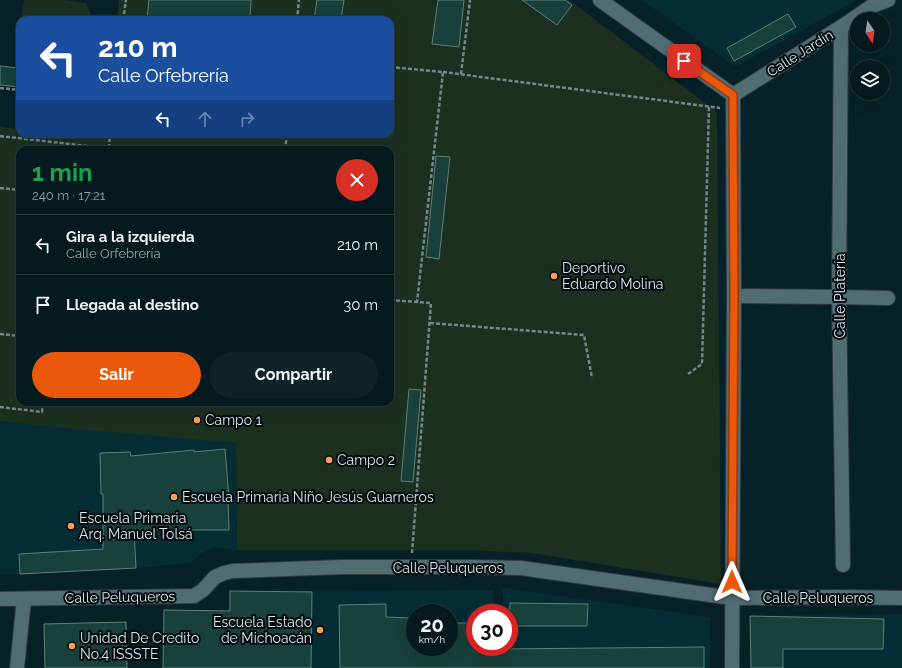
<!DOCTYPE html>
<html lang="es">
<meta charset="utf-8">
<style>
:root{--surface:#041a1e;--page:#0d2327;--text:#f1f3f6;--muted:#97a1a4;--line:#25383c;--accent:#ea580c}
body{margin:0;font-family:Raleway,sans-serif;background:var(--page);color:var(--text);height:100vh;display:flex;flex-direction:column;font-size:15px;white-space:nowrap}
*{box-sizing:border-box;margin:0}
p{font-size:13px;color:var(--muted)}
.icon{flex:none;width:22px;height:22px;fill:none;stroke:currentColor;stroke-width:2;stroke-linecap:round;stroke-linejoin:round}
.map{position:relative;flex:1;overflow:hidden}
.side{position:absolute;left:16px;top:146px;width:378px;height:260px;display:flex;flex-direction:column;background:var(--surface);border-radius:12px;box-shadow:0 4px 16px #0002,0 0 0 1px var(--line)}
.side>*{flex:none}
.guide{position:absolute;left:16px;top:16px;width:378px;height:122px;border-radius:12px;box-shadow:0 4px 16px #0002,0 0 0 1px var(--line);background:#1a4fa0;color:#fff;overflow:hidden}
.needle{width:26px;rotate:167deg}
.controls{position:absolute;left:850px;top:12px;display:grid;gap:8px}
.controls a{display:grid;place-items:center;width:40px;height:40px;border-radius:50%;background:var(--surface);box-shadow:0 4px 16px #0002,0 0 0 1px var(--line);font-size:20px}
.speed{position:absolute;left:406px;top:604px;display:flex;gap:8px;font-size:20px;font-weight:700;text-align:center}
.speed>*{display:grid;place-content:center;width:52px;height:52px;border-radius:50%;background:var(--surface);box-shadow:0 4px 16px #0002,0 0 0 1px var(--line);line-height:1}
.speed small{font-size:10px;font-weight:400}
.speed .limit{border:6px solid #d22;background:#fff;color:#111}
.pin{position:absolute;display:grid;place-items:center;width:34px;height:34px;color:#fff;margin:-17px;border-radius:8px;box-shadow:0 2px 6px #0006}
.me{position:absolute;width:44px;margin:-22px;rotate:0deg;stroke-linejoin:round;filter:drop-shadow(0 0 3px #0008)}
.turn{display:flex;align-items:center;gap:14px;height:84px;padding:0 16px;font-size:18px}
.turn .icon{width:52px;height:52px;stroke-width:2.5}
.turn b{display:block;font-size:28px;line-height:34px}
.lanes{display:flex;align-items:center;height:38px;padding:0 16px;background:#0003;justify-content:center;gap:20px;direction:ltr}
.lanes .off{opacity:.35}
.round{display:grid;place-items:center;flex:none;width:42px;height:42px;border-radius:21px;background:var(--page)}
.summary{display:flex;align-items:center;justify-content:space-between;height:68px;padding:0 16px}
h1{font-size:24px;font-weight:700;line-height:30px;color:#1e9e55}
.primary-button{display:flex;gap:8px;margin-top:auto;padding:8px 16px}
.primary-button a{flex:1;height:46px;border-radius:24px;background:var(--accent);color:#fff;font-size:16px;font-weight:700;line-height:46px;text-align:center}
.primary-button a+a{background:var(--page);color:var(--text)}
ul{padding:0;list-style:none}
li{display:flex;align-items:center;gap:12px;height:60px;padding:0 16px;border-top:1px solid var(--line)}
li div{flex:1}
li b{display:block;font-size:15px}
li em{font-style:normal}
.map>svg:first-child{display:block}
.built{fill:#042d35;fill-rule:evenodd}
.green{fill:#1c3020;fill-rule:evenodd}
.building{fill:#17413a;stroke:#617f79}
.lines{fill:none;stroke-linecap:round;stroke-linejoin:round}
.street-casing{stroke:#303c40;stroke-width:16}
.path{stroke:#72878c;stroke-width:2.5;stroke-dasharray:4 2;stroke-linecap:butt}
.street{stroke:#516d74;stroke-width:14}
.route-casing{stroke:#983908;stroke-width:10}
.route{stroke:#ea580c;stroke-width:7}
.poi-dot{fill:#fd9c55;stroke:#020a0d;stroke-width:1.5}
.labels{text-anchor:middle;stroke-width:4;stroke-linejoin:round;paint-order:stroke}
.street-label{font-size:14px;fill:#d9e8ec;stroke:#020a0d}
.poi-label{font-size:14px;fill:#d9e8ec;stroke:#020a0d;text-anchor:start}
</style>
<div class="map">
<svg width="902" height="668" viewBox="0 0 902 668">
<rect width="100%" height="100%" fill="#062228"/>
<g class="built">
<polygon points="642,0 857,0 735,67"/>
<polygon points="0,421 236,443 237,550 214,547 201,554 190,563 136,568 20,574 0,574"/>
<polygon points="503,588 710,617 710,668 504,668 503,647 509,647 509,613 503,613"/>
<path d="M494 590V613H475V647L495 668H221L230 591ZM415 613H449V647H415Z"/>
<polygon points="902,614 902,668 751,668 750,616"/>
</g>
<g class="green">
<polygon points="24,0 64,0 86,3 93,20 21,20"/>
<path d="M119 0H569L717 112 721 584 531 553 469 550H237L236 443 74 429 0 421V127L20 129V134H69L106 138V134H390V20H117ZM20 150H390V402H20Z"/>
</g>
<g class="building">
<polygon points="149,0 251,0 250,20 147,20"/>
<polygon points="317,0 344,0 341,20 314,20"/>
<polygon points="438,0 464,0 459,47 432,44"/>
<polygon points="522,0 565,0 572,5 557,25"/>
<polygon points="788,14 796,27 734,61 727,48"/>
<polygon points="0,66 20,68 20,87 0,85"/>
<polygon points="436,156 450,157 439,259 426,257"/>
<polygon points="409,389 421,390 413,482 401,481"/>
<polygon points="225,449 229,498 228,498 229,530 134,530 136,568 20,574 19,554 103,549 103,494 101,494 100,453 130,452 131,456 194,450 194,452"/>
<polygon points="230,591 312,592 311,668 163,668 164,610 230,611"/>
<polygon points="510,603 588,604 587,626 509,626"/>
<polygon points="386,604 386,617 413,618 413,647 449,647 449,623 475,623 475,647 500,647 500,649 704,647 704,668 340,668 339,605"/>
<polygon points="750,616 884,619 883,649 783,649 783,668 751,668"/>
<polygon points="126,622 127,668 45,668 44,624"/>
</g>
<g class="lines">
<defs>
<g id="street">
<polyline points="600,0 733,95"/>
<polyline points="841,27 839,297 843,565"/>
<polyline points="733,95 841,27 872,6 888,0"/>
<polyline points="734,296 839,297 888,298"/>
<polyline points="0,599 194,596 203,590 215,577 224,573 233,571 342,567 473,567 521,568 732,598 840,597 902,598"/>
<polyline points="17,668 24,599"/>
<polyline points="732,668 734,296 733,95"/>
</g>
</defs>
<use href="#street" class="street-casing"/>
<g class="path">
<polyline points="123,20 126,0"/>
<polyline points="297,20 299,0"/>
<polyline points="390,67 443,72 417,302"/>
<polyline points="443,72 720,108"/>
<polyline points="461,74 470,0"/>
<polyline points="0,88 20,90"/>
<polyline points="0,136 122,150"/>
<polyline points="109,148 110,134"/>
<polyline points="74,150 75,144"/>
<polyline points="285,150 287,134"/>
<polyline points="0,188 20,190"/>
<polyline points="390,300 431,303 412,553"/>
<polyline points="430,323 584,335 592,378"/>
<polyline points="0,334 20,336"/>
<polyline points="688,374 702,364 709,106"/>
<polyline points="0,407 42,412 43,402"/>
</g>
<use href="#street" class="street"/>
</g>
<g class="lines">
<defs>
<polyline id="route" points="684,61 733,95 734,296 732,582"/>
</defs>
<use href="#route" class="route-casing"/>
<use href="#route" class="route"/>
</g>
<g class="poi-dot">
<circle cx="554" cy="276" r="4"/>
<circle cx="197" cy="420" r="4"/>
<circle cx="329" cy="460" r="4"/>
<circle cx="174" cy="497" r="4"/>
<circle cx="71" cy="526" r="4"/>
<circle cx="320" cy="630" r="4"/>
<circle cx="72" cy="646" r="4"/>
</g>
<g class="labels">
<g class="street-label">
<text transform="translate(800 53) rotate(-32)" y="5">Calle Jardin</text>
<text transform="translate(840 296) rotate(-90)" y="5">Calle Platería</text>
<text x="448" y="573">Calle Peluqueros</text>
<text transform="translate(120 597) rotate(-1)" y="5">Calle Peluqueros</text>
<text x="818" y="603">Calle Peluqueros</text>
</g>
<g class="poi-label">
<text x="562" y="273">Deportivo<tspan x="562" dy="16">Eduardo Molina</tspan></text>
<text x="205" y="425">Campo 1</text>
<text x="337" y="465">Campo 2</text>
<text x="182" y="502">Escuela Primaria Niño Jesús Guarneros</text>
<text x="79" y="523">Escuela Primaria<tspan x="79" dy="16">Arq. Manuel Tolsá</tspan></text>
<text x="312" y="627" text-anchor="end">Escuela Estado<tspan x="312" dy="16">de Michoacán</tspan></text>
<text x="80" y="643">Unidad De Credito<tspan x="80" dy="16">No.4 ISSSTE</tspan></text>
</g>
</g>
</svg>
<div class="controls">
<a><svg class="needle" viewBox="-14 -14 28 28"><path d="M0-13l5 13h-10z" fill="#e53935"/><path d="M0 13l5-13h-10z" fill="#97a1a4"/></svg></a>
<a><svg class="icon" aria-label="layers" viewBox="0 0 24 24"><path d="M12 4l9 5-9 5-9-5zM3 14l9 5 9-5"/></svg></a>
</div>
<div class="speed"><div>20<small>km/h</small></div><div class="limit">30</div></div>
<div class="pin" style="left:684px;top:61px;background:#d93025"><svg class="icon" aria-label="arrive" viewBox="0 0 24 24"><path d="M6 21V4h12l-3 4 3 4H6"/></svg></div>
<svg class="me" style="left:732px;top:582px" viewBox="-20 -20 40 40"><path d="M0-17L14 15 0 8-14 15z" fill="#ea580c" stroke="#fff" stroke-width="4"/></svg>
<div class="guide">
<div class="turn"><svg class="icon" aria-label="left" viewBox="0 0 24 24"><path d="M17 20v-9H6M10 6l-5 5 5 5"/></svg><div><b>210 m</b>Calle Orfebrería</div></div>
<div class="lanes"><svg class="icon" aria-label="left" viewBox="0 0 24 24"><path d="M17 20v-9H6M10 6l-5 5 5 5"/></svg><svg class="icon off" aria-label="ahead" viewBox="0 0 24 24"><path d="M12 20V5M6 11l6-6 6 6"/></svg><svg class="icon off" aria-label="right" viewBox="0 0 24 24"><path d="M7 20v-9h11M14 6l5 5-5 5"/></svg></div>
</div>
<section class="side">
<div class="summary"><div><h1>1 min</h1><p>240 m · 17:21</p></div><a class="round" style="background:#d93025;color:#fff"><svg class="icon" aria-label="close" viewBox="0 0 24 24"><path d="M6 6l12 12M18 6L6 18"/></svg></a></div>
<ul>
<li><svg class="icon" aria-label="left" viewBox="0 0 24 24"><path d="M17 20v-9H6M10 6l-5 5 5 5"/></svg><div><b>Gira a la izquierda</b><p>Calle Orfebrería</p></div><em>210 m</em></li>
<li><svg class="icon" aria-label="arrive" viewBox="0 0 24 24"><path d="M6 21V4h12l-3 4 3 4H6"/></svg><div><b>Llegada al destino</b></div><em>30 m</em></li>
</ul>
<div class="primary-button"><a>Salir</a><a>Compartir</a></div>
</section>
</div>
